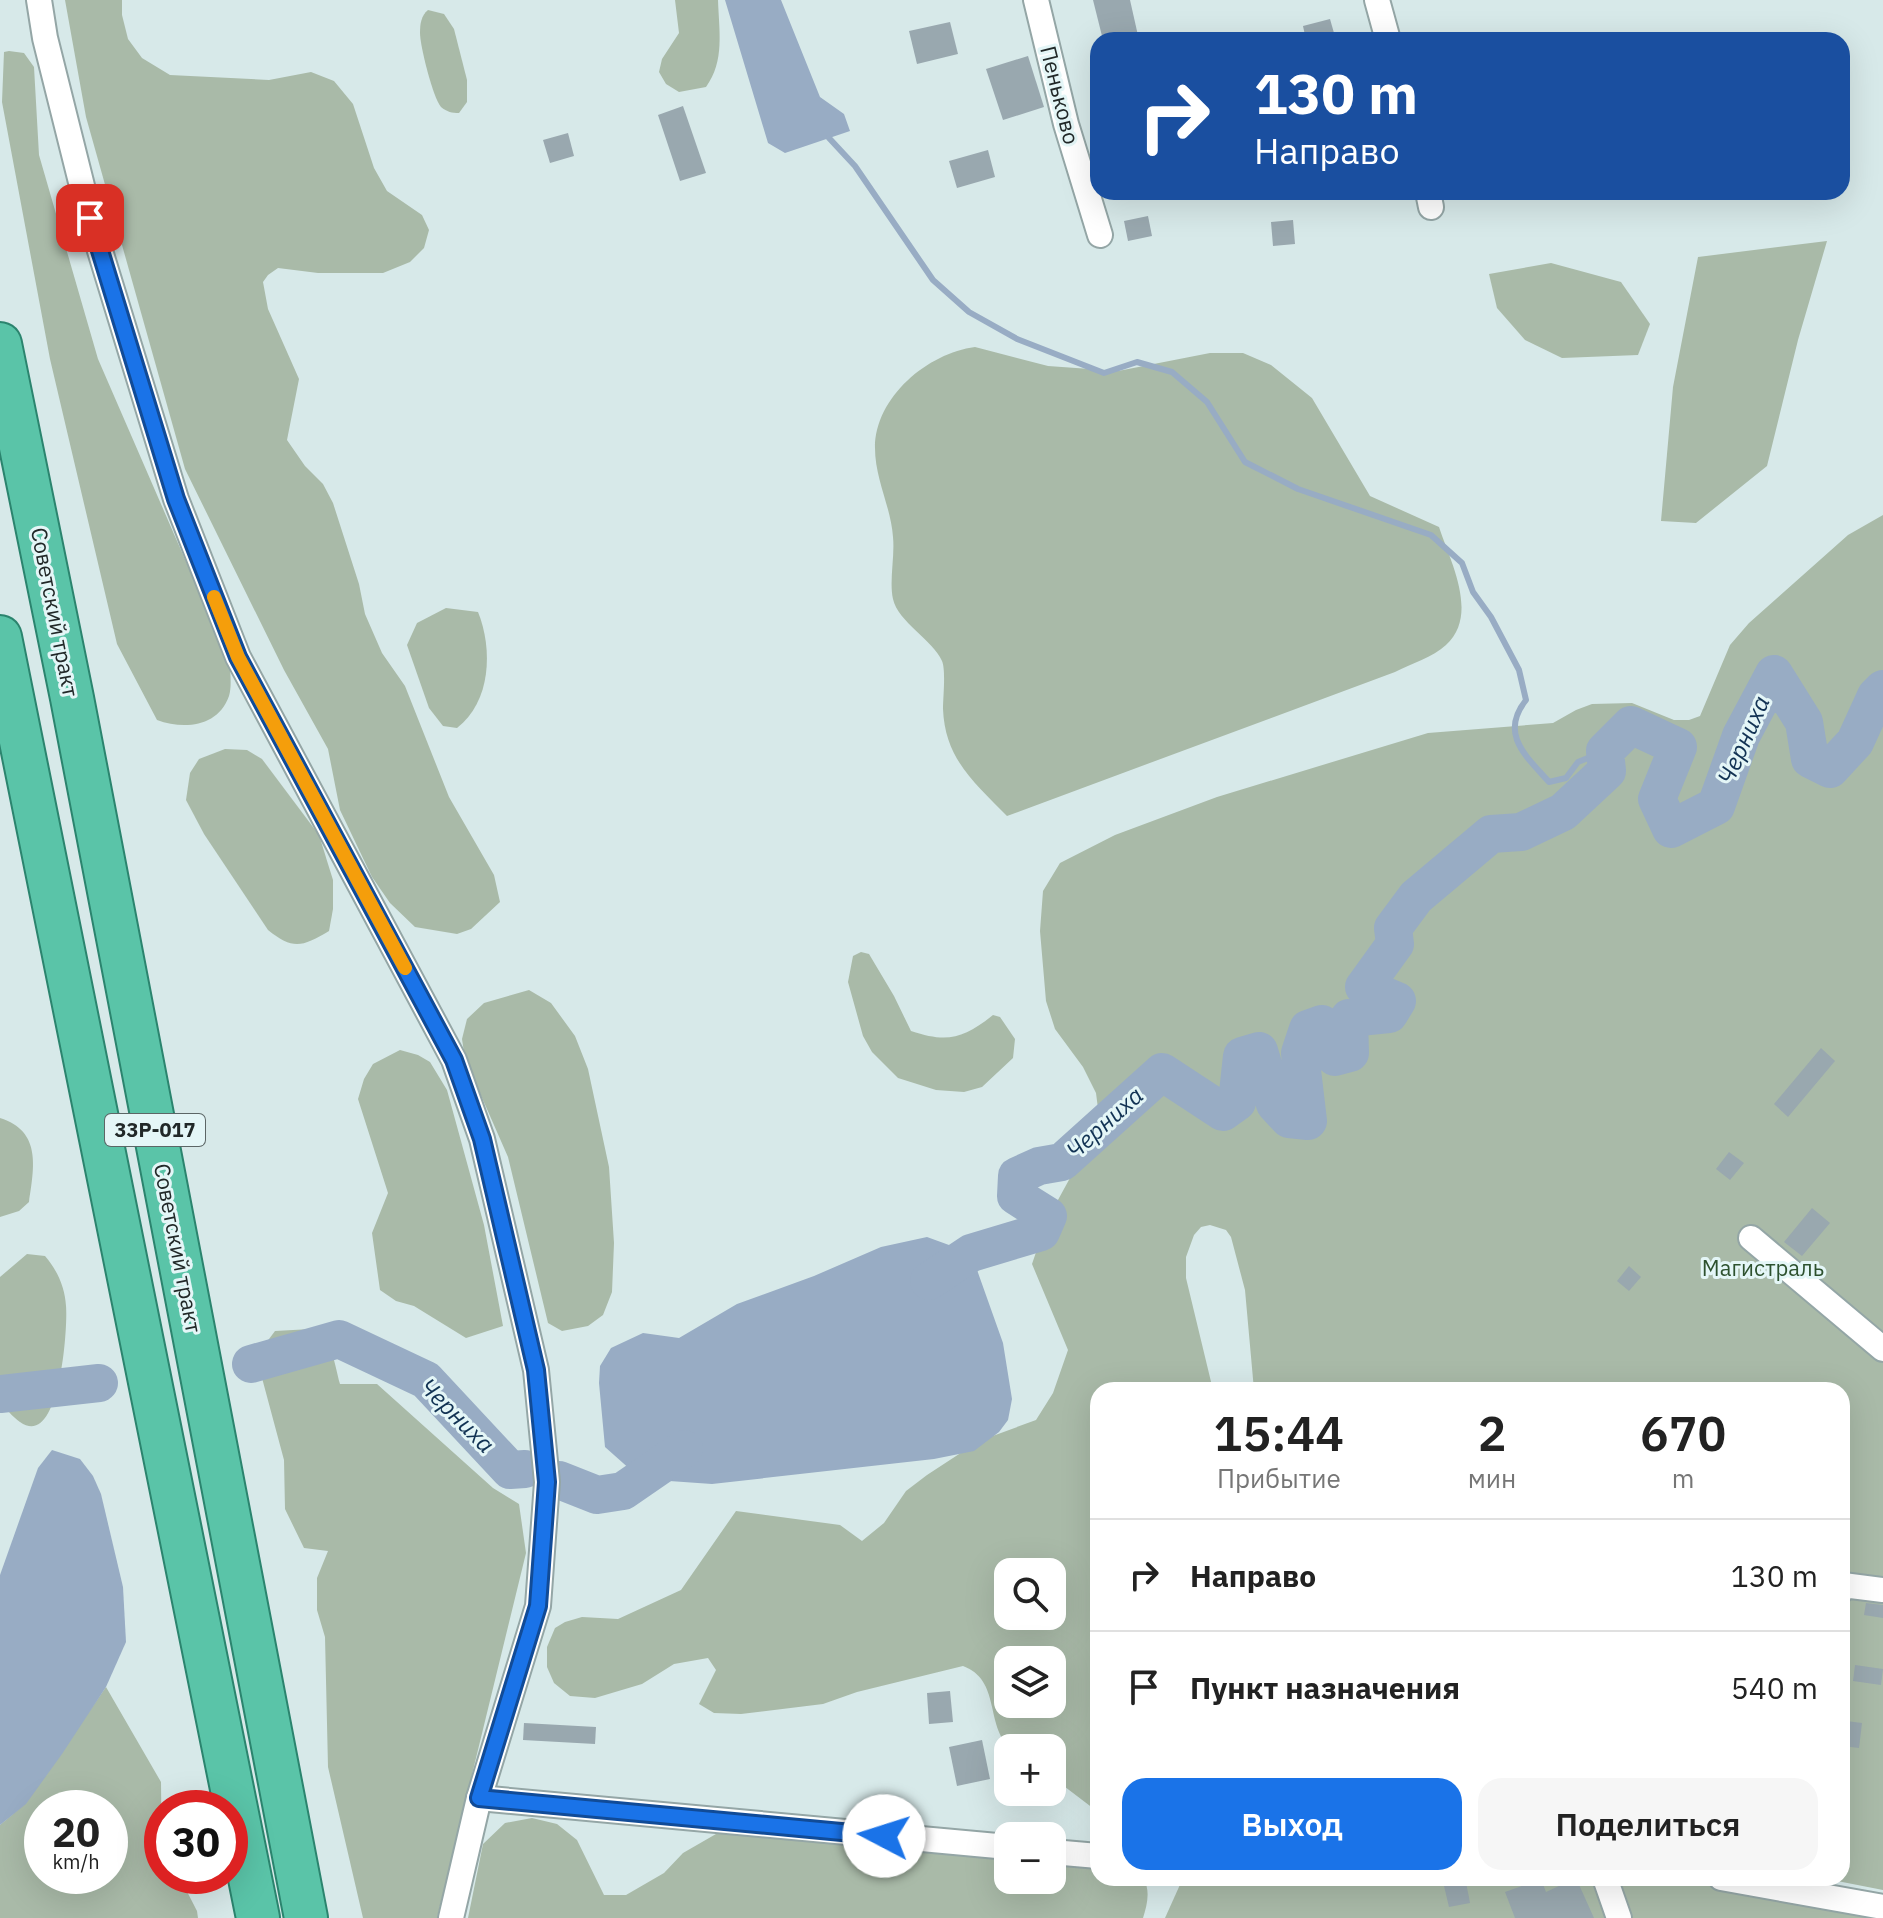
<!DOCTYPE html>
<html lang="ru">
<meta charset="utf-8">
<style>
:root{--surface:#fff;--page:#f6f6f6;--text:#222;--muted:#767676;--line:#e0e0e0;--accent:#1a73e8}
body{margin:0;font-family:"IBM Plex Sans",sans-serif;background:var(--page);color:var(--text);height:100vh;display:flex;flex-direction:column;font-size:30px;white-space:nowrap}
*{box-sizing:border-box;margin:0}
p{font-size:26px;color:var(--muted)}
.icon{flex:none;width:44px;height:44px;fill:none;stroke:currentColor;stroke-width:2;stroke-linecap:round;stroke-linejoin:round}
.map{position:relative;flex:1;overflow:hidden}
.drawer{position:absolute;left:1090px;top:1382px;width:760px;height:504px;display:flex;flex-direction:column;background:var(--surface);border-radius:24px;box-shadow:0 8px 32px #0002}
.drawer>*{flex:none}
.banner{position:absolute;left:1090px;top:32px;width:760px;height:168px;border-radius:24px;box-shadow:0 8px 32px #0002;background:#1a4fa0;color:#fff;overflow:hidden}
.tools{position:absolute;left:994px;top:1558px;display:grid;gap:16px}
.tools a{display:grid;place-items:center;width:72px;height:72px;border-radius:16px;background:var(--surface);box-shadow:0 8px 32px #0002;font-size:40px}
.speed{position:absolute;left:24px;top:1790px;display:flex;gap:16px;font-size:40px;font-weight:700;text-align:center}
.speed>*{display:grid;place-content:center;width:104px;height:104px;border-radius:50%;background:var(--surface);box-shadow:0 8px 32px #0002;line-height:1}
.speed small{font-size:20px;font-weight:400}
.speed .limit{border:12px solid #d22;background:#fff;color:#111}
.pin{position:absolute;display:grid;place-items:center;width:68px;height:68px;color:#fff;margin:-34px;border-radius:16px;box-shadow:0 4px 12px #0006}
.me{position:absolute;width:88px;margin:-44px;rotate:275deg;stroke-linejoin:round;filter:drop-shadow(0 0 6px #0008)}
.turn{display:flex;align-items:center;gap:28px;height:168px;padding:0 32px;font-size:36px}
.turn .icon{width:104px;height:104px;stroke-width:2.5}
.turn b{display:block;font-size:56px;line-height:68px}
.eta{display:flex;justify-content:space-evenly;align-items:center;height:136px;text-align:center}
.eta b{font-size:48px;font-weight:600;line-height:56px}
.button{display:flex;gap:16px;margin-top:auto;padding:16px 32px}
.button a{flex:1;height:92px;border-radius:24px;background:var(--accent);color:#fff;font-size:32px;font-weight:600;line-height:92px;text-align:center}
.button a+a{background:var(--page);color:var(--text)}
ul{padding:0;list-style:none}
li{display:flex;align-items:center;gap:24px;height:112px;padding:0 32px;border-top:2px solid var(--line)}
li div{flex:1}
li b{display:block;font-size:30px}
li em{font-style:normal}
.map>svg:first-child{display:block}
.green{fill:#a9baa8;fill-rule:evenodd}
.water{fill:#98acc4}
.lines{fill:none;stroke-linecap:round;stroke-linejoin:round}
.stream{stroke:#98acc4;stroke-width:6}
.river{stroke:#98acc4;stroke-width:38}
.building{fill:#99a8af}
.minor-casing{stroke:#94a6a6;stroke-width:28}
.trunk-casing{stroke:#2b846e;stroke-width:46}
.minor{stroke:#fff;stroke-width:24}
.trunk{stroke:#5ac4a8;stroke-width:42}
.route-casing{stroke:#114b97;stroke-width:20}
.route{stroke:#1a73e8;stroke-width:14}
.slow{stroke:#f59e0b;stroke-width:14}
.labels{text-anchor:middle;stroke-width:6;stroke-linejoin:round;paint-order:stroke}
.shield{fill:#e4f6f7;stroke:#5c6666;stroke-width:2}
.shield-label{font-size:20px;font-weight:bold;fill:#212828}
.street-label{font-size:22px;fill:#212828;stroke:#e4f6f7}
.park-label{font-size:22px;fill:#2d512e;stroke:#e4f6f7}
.water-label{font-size:24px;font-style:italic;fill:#113253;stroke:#e4f6f7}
</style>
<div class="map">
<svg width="1883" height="1918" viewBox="0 0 1883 1918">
<rect width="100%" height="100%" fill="#d7e9e9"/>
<g class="green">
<polygon points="65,0 122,0 122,15 128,39 142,58 170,75 269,80 311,72 334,81 353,104 374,168 387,191 422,215 429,230 424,248 410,262 383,273 318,273 278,268 268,275 263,282 268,309 299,379 287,440 305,466 323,484 333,503 359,584 365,614 382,653 405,686 449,797 494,875 500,902 471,929 457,934 415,927 390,903 372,877 340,810 328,749 284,670 185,469 86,117"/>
<path d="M675 0H718C719 31 725 61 706 87L679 92 666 84 659 72 662 59 679 33Z"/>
<path d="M428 10 444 14 454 29 467 80V102L459 113C452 113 447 112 441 107 433 98 420 46 420 33 420 24 421 16 428 10Z"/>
<path d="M9 51 24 53 34 67 39 155 98 359 230 663C230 673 232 686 229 696 218 727 184 730 157 720L117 644 50 359 2 102 4 52Z"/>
<polygon points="1827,241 1798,340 1767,466 1696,523 1661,521 1673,387 1698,257"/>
<polygon points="1551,263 1621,282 1650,324 1638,355 1562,358 1525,340 1497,308 1489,274"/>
<path d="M975 347 1048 366 1118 371 1210 353H1243L1271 365 1312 398 1370 496 1439 527C1451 563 1479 615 1446 645 1433 657 1411 664 1395 672L1007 816C974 782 945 759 943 709 943 698 946 670 942 661 933 640 898 622 893 599 889 581 895 556 893 537 891 507 875 479 875 448 875 397 928 353 975 347Z"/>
<path d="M1883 515V1890L1822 1878H1842V1390H1254L1245 1290 1231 1237 1226 1230 1210 1225 1201 1227 1194 1235 1186 1257V1278L1213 1390H1098V1812L1052 1777V1748H1010C985 1725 1001 1680 963 1666L857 1692 823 1704 741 1714 714 1713 699 1704 716 1670 708 1658 674 1664 642 1684 595 1698 570 1696 554 1683 547 1667V1647L555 1628 565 1622 582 1617 618 1619 681 1590 736 1511 840 1525 862 1541 884 1523 906 1491 927 1475 979 1441 1036 1420 1053 1393 1068 1350 1032 1264 1047 1220 1070 1178 1095 1145 1100 1124 1096 1093 1083 1067 1055 1029 1046 1001 1040 931 1043 891 1060 863 1115 835 1217 797 1428 733 1553 723 1576 710 1592 704 1632 703 1674 720H1689L1700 716 1730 645 1749 623 1848 535ZM1008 1572H1052V1616H1008ZM1008 1660H1052V1704H1008Z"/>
<path d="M446 608 478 612C493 649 491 702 457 728L443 726 429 708 407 645 417 623Z"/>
<path d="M225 749 247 750 262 759 319 835 333 880V909L329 931C302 947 293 950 268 930L204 834 186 800 190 773 199 759Z"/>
<path d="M861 952 869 954 894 996 911 1031C947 1043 963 1039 993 1015L1000 1017 1015 1039 1013 1058 982 1087 964 1092 936 1090 898 1078 872 1052 863 1036 848 982 853 956Z"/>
<polygon points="529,990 551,1003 575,1036 588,1069 609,1167 614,1243 612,1292 603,1315 588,1326 562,1331 548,1323 508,1157 465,1059 462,1039 467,1019 484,1003"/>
<polygon points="400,1050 418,1055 430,1062 447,1090 484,1225 503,1326 466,1338 414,1306 396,1301 380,1290 372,1233 388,1193 358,1099 364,1079 373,1064"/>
<path d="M0 1118C42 1131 34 1168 29 1202L19 1211 0 1217Z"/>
<path d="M27 1254 45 1256C57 1270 65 1287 66 1306 68 1327 60 1451 20 1422 13 1417 4 1408 1 1399 0 1391 0 1377 0 1369 0 1338 0 1308 0 1277Z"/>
<path d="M311 1329C333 1340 334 1362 340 1384H377L493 1488 519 1504 526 1553 437 1918H363L328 1767 325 1637 317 1610V1578L328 1551 304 1548 285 1509 284 1460 262 1378 266 1343 275 1331Z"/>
<path d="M106 1687 161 1782 162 1876H179L197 1911 198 1918H0V1825L26 1803ZM42 1808H110V1876H42Z"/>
<path d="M532 1818 557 1824 577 1840 604 1895H626L664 1873 683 1853 716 1834 758 1823 1008 1854V1880H1052V1858L1098 1863V1878H1143C1151 1890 1147 1905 1143 1918H468L483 1844 505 1823Z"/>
<polygon points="1183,1878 1671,1878 1876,1918 1165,1918"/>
</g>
<g class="water">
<polygon points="725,0 781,0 820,97 844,114 850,131 785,153 768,143"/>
<polygon points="927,1237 971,1253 1003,1343 1012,1399 1008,1420 999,1432 974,1451 934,1459 712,1484 641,1479 605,1447 599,1383 600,1366 611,1348 643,1333 679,1338 737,1304 814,1276 881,1247"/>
<polygon points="52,1450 80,1459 93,1476 101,1494 123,1587 126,1642 106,1687 62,1754 26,1804 0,1825 0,1575 38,1468"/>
</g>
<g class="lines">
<path class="stream" d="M829 138 855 166 933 280 969 312 1017 339 1104 373 1137 362 1172 372 1207 402 1245 462 1298 489 1431 535 1462 563 1473 592 1491 617 1519 670 1526 700C1499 734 1526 756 1549 782L1566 778 1578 762 1605 751"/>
<g class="river">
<polyline points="929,1281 971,1253 1041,1232 1048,1216 1016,1196 1017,1176 1039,1166 1062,1162 1162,1072 1223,1112 1237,1102 1242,1056 1259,1051 1275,1104 1289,1119 1308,1121 1300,1053 1308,1029 1322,1024 1335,1057 1350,1053 1349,1018 1389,1014 1397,1001 1364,987 1395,944 1393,928 1416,897 1491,834 1521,832 1563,812 1607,771 1605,751 1631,725 1678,747 1657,799 1671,829 1716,806 1741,736 1774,674 1804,722 1810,759 1830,769 1855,742 1876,696 1883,689"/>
<polyline points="251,1364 339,1339 426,1380 510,1470 525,1469"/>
<polyline points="0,1394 99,1383"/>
<polyline points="559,1480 597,1495 623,1491 684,1449"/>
</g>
</g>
<g class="building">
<polygon points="1093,0 1130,0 1139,40 1103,40"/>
<polygon points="1330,19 1336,40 1306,40 1303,26"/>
<polygon points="950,22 958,54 917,64 909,31"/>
<polygon points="1028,56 1044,107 1003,120 986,69"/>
<polygon points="683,106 706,173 680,181 658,115"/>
<polygon points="568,133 574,156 550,163 543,140"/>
<polygon points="988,150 995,177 957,188 949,161"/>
<polygon points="1148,216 1152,236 1128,241 1124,221"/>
<polygon points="1293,220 1295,244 1273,246 1271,222"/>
<polygon points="1821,1048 1835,1061 1788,1117 1774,1104"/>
<polygon points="1729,1152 1744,1163 1730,1180 1716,1169"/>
<polygon points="1812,1208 1830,1223 1802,1256 1784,1242"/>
<polygon points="1629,1266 1641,1277 1629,1291 1617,1281"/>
<polygon points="1866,1603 1883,1605 1883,1618 1864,1615"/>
<polygon points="1855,1665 1883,1669 1881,1685 1853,1681"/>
<polygon points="950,1691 953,1722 929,1724 927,1693"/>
<polygon points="1846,1721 1862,1723 1859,1748 1842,1746"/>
<polygon points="524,1723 596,1727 595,1744 523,1740"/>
<polygon points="982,1740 990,1779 957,1786 949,1747"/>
<polygon points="1576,1878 1594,1918 1515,1918 1505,1892 1541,1879 1546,1892"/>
<polygon points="1466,1882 1470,1903 1449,1907 1444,1886"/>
</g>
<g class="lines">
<defs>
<g id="minor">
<polyline points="39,0 45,38 90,218 176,499 238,657 454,1060 482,1139 536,1370 547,1482 538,1606 479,1798 451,1918"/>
<polyline points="1036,0 1066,124 1100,235"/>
<polyline points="1377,0 1388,40"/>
<polyline points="1428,192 1431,207"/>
<polyline points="1751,1238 1883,1349"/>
<polyline points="1842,1590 1843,1585 1883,1590"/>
<polyline points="479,1798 1008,1847"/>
<polyline points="1052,1852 1098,1856"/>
<polyline points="1605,1878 1619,1918"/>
<polyline points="1721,1878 1883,1907"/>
</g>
<g id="trunk">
<polyline points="0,344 72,698 306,1918"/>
<polyline points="0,637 258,1918"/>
</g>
</defs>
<use href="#minor" class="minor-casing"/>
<use href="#trunk" class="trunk-casing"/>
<use href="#minor" class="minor"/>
<use href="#trunk" class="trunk"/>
</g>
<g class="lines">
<defs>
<polyline id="route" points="90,218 176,499 238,657 454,1060 482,1139 536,1370 547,1482 538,1606 479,1798 884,1836"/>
</defs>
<use href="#route" class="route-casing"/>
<use href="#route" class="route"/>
<polyline class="slow" points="214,597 238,657 405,968"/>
</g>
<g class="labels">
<rect class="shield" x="105" y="1114" width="100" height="32" rx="6"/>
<g class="shield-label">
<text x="155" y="1137">33Р-017</text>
</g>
<g class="street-label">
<text transform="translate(1060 95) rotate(76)" y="8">Пеньково</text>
<text transform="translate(55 612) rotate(79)" y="8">Советский тракт</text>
<text transform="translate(178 1248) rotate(79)" y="8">Советский тракт</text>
</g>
<g class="park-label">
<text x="1763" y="1276">Магистраль</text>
</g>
<g class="water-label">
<text transform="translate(1744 740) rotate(-66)" y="8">Черниха</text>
<text transform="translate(1105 1123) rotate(-42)" y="8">Черниха</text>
<text transform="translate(457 1416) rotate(45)" y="8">Черниха</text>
</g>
</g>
</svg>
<div class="tools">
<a><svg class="icon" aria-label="search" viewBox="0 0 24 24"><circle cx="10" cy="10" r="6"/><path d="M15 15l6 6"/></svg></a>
<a><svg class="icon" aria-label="layers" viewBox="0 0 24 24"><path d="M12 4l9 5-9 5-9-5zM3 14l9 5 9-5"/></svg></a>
<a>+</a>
<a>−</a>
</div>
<div class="speed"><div>20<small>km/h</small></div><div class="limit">30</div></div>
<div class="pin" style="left:90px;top:218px;background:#d93025"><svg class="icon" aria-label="arrive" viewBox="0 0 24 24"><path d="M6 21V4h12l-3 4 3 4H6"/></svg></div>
<svg class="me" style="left:884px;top:1836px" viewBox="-20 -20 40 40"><circle r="19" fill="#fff"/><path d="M0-13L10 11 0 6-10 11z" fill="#1a73e8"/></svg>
<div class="banner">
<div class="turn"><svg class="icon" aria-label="right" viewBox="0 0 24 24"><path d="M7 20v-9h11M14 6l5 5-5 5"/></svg><div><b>130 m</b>Направо</div></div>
</div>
<section class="drawer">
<div class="eta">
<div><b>15:44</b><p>Прибытие</p></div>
<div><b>2</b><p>мин</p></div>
<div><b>670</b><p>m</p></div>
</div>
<ul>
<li><svg class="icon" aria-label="right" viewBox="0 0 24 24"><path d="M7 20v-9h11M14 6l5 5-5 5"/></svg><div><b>Направо</b></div><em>130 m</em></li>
<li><svg class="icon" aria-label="arrive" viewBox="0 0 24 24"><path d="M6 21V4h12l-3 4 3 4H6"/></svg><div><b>Пункт назначения</b></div><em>540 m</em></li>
</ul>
<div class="button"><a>Выход</a><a>Поделиться</a></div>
</section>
</div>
